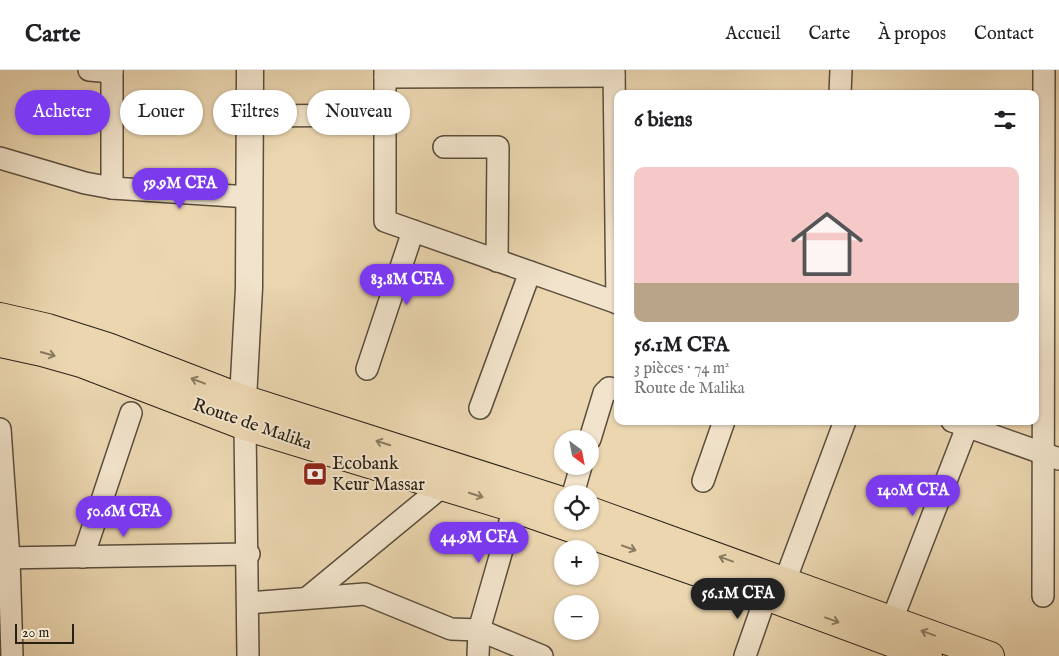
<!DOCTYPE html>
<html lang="fr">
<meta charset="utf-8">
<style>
body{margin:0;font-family:"IM FELL English",serif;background:#f2f2f2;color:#202124;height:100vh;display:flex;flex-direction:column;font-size:19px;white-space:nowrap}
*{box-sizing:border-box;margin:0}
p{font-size:16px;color:#757577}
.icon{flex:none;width:28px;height:28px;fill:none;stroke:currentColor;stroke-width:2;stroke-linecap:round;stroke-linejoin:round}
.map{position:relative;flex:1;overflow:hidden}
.panel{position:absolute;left:614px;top:20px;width:425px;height:335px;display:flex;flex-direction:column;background:#fff;border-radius:10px;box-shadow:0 1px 4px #0004}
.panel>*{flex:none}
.top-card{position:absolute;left:15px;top:20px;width:475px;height:45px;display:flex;gap:10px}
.needle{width:32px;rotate:148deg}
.controls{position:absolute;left:554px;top:360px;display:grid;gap:10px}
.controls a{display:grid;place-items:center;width:45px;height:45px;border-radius:50%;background:#fff;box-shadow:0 1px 4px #0004;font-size:25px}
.scale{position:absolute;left:15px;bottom:12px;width:59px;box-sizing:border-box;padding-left:5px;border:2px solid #292015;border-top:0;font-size:14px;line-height:18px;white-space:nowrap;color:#292015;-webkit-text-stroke:4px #f2e4cc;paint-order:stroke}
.price{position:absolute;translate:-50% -42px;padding:0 11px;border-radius:18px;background:#7c3aed;color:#fff;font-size:16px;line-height:32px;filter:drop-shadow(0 1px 2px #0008)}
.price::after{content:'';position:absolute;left:50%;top:30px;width:15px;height:11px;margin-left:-8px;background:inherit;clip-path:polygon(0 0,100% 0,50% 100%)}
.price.active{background:#222;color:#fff}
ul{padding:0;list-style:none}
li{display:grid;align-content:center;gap:10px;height:265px;padding:0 20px}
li+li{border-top:1px solid #e0e0e0}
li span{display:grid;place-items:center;height:155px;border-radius:10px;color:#555}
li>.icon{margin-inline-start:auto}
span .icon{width:90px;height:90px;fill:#fffc;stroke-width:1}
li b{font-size:21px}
h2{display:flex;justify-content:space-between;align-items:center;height:60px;padding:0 20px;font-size:21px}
.pill{padding:0 18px;border-radius:22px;background:#fff;box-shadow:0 1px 4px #0004;font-size:18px;line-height:45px}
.pill.active{background:#7c3aed;color:#fff}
header{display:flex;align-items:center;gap:30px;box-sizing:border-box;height:70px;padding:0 25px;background:#fff;border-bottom:1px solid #e0e0e0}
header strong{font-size:24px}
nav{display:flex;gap:28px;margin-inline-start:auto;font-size:18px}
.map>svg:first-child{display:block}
</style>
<header>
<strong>Carte</strong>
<nav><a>Accueil</a><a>Carte</a><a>À propos</a><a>Contact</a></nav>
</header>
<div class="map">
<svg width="1059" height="586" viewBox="0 0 1059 586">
<rect width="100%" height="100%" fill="#ebd6b0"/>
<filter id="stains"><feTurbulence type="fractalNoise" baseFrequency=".004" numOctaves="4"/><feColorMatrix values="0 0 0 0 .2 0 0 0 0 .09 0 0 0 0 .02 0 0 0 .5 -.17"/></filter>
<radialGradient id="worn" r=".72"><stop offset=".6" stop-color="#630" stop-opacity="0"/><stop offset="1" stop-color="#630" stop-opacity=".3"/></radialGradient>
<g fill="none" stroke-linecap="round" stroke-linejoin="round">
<defs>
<g id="minor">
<path d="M89,0L112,2"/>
<path d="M112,0V118"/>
<path d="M385,0V151L618,233"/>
<path d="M614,0L617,233"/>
<path d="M385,7L614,6"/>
<path d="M840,24L841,0"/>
<path d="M250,46L385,45"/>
<path d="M444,77H498L497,191"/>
<path d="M0,88L85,113L112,118L249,127"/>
<path d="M367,299L413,161"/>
<path d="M480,338L530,202"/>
<path d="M952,351L1059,389"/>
<path d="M245,356L248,586"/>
<path d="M0,359L9,488L12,586"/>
<path d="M590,369L604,323L609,318L618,320"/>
<path d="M703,411L724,351"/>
<path d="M573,424L581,396"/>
<path d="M83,487L131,343"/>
<path d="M0,488L249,484"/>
<path d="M785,511L845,351"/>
<path d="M1043,526L1044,0"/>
<path d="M307,528L444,415"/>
<path d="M248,533L365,524L451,559L479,560L542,586"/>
<path d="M892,550L967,357"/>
<path d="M478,586L479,560L514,438"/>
<path d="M745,586L766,526"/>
</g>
<path id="tertiary" d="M244,350L243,329L249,218L250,0"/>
<g id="primary">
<path d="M0,247L48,258L108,277L243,329L562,431"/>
<path d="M0,273L42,282L81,293L245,356L514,438L766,526L928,586"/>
<path d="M590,441L990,586"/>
</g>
</defs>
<use href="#minor" stroke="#5a4e3c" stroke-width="24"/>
<use href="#tertiary" stroke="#5a4e3c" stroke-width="29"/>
<use href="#primary" stroke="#292015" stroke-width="30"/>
<use href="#minor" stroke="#f2e4cc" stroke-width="21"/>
<use href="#tertiary" stroke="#f2e4cc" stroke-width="26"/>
<use href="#primary" stroke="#ebd6b0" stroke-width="28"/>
</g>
<defs><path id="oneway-shaft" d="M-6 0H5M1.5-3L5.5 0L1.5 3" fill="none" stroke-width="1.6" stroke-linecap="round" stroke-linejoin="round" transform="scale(1.25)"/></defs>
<g stroke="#8a7b62">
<use href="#oneway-shaft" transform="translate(48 284) rotate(16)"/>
<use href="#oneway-shaft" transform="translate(198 311) rotate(-159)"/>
<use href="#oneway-shaft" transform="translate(383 373) rotate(-162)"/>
<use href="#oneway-shaft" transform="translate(476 425) rotate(18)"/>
<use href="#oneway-shaft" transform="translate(629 478) rotate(19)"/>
<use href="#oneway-shaft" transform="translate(726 489) rotate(-160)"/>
<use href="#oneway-shaft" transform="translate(832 550) rotate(20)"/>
<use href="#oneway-shaft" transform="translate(928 563) rotate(-160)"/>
</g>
<defs>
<symbol id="bank-square" viewBox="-11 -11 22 22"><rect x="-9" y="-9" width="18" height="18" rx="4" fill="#8f2418" stroke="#f2e4cc"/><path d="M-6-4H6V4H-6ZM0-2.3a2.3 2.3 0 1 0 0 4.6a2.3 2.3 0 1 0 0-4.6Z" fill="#fff"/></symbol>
</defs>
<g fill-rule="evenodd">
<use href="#bank-square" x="301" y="390" width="28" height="28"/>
</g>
<g text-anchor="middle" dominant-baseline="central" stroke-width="4" stroke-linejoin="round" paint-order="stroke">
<g font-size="18" fill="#292015" stroke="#f2e4cc">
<text transform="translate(252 355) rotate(19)">Route de Malika</text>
</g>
<g font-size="18" fill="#292015" stroke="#f2e4cc" text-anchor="start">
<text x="332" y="394">Ecobank<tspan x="332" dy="21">Keur Massar</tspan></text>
</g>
</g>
<rect width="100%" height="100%" filter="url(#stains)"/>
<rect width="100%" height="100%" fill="url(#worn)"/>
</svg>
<div class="controls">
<a><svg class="needle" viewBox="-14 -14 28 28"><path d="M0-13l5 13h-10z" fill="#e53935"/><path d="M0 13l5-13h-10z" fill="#757577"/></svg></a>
<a><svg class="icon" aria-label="locate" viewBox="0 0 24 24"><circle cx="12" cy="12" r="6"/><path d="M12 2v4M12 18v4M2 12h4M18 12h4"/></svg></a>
<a>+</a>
<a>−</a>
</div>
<div class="scale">20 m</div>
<b class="price" style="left:180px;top:140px">59.9M CFA</b>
<b class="price" style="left:407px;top:236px">83.8M CFA</b>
<b class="price" style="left:913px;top:447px">140M CFA</b>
<b class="price" style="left:124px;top:468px">50.6M CFA</b>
<b class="price" style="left:479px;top:494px">44.9M CFA</b>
<b class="price active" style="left:738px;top:550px">56.1M CFA</b>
<div class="top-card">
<a class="pill active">Acheter</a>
<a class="pill">Louer</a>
<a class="pill">Filtres</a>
<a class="pill">Nouveau</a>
</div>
<section class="panel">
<h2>6 biens<svg class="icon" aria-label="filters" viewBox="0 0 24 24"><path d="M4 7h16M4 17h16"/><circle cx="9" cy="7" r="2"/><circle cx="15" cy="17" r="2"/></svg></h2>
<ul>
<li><span style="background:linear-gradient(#f6c9c9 75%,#b9a48a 0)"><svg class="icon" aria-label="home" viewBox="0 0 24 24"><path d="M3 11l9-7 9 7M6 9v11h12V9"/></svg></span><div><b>56.1M CFA</b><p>3 pièces · 74 m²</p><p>Route de Malika</p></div></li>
</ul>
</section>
</div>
